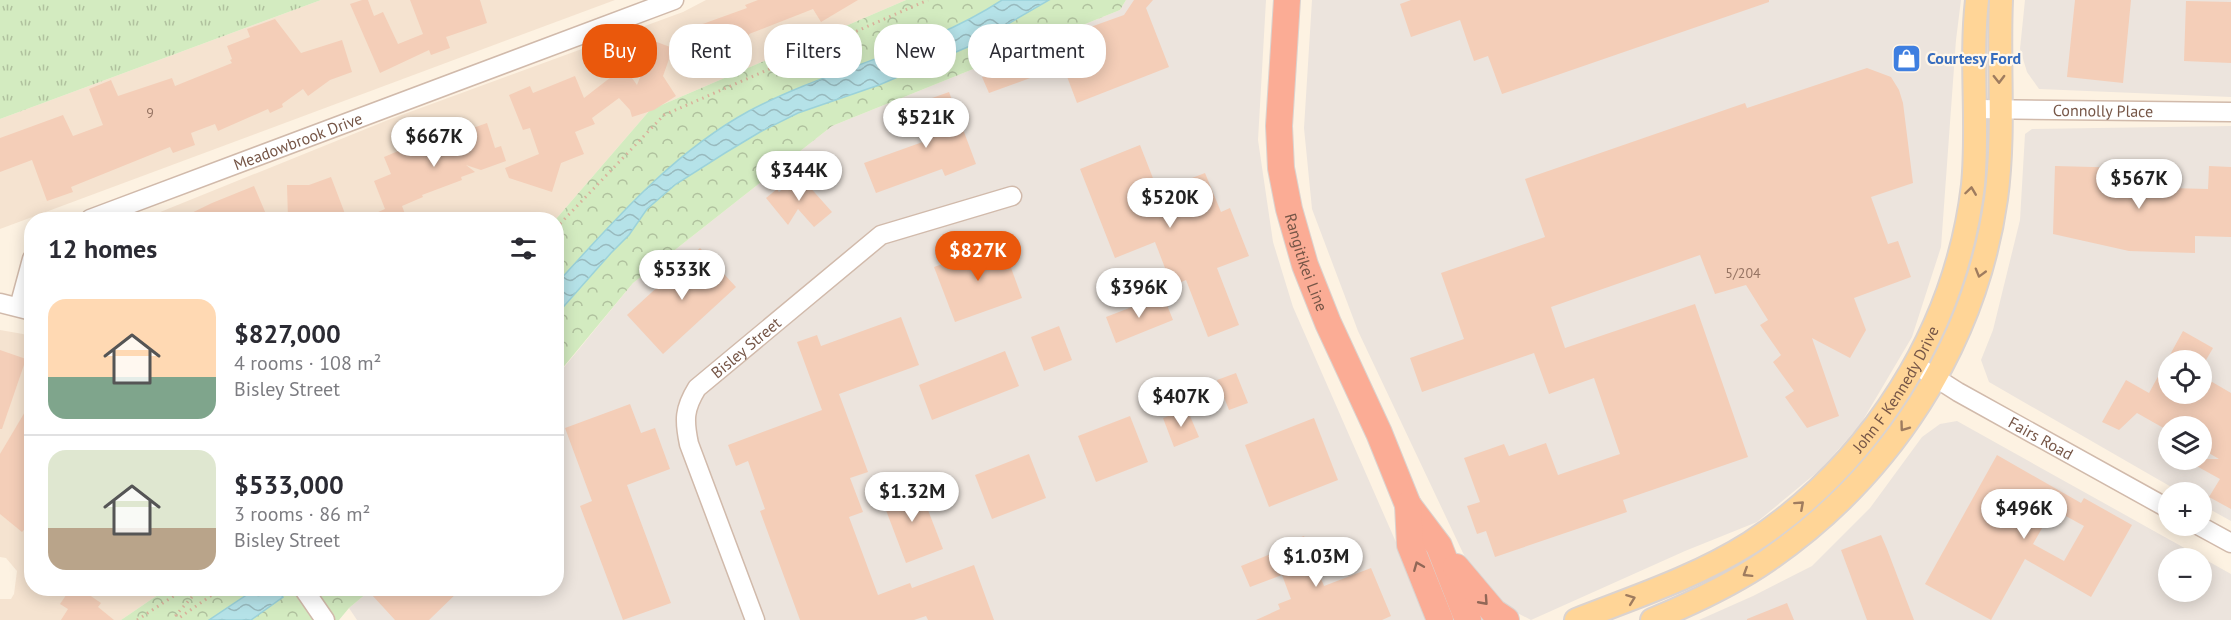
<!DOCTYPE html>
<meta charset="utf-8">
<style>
body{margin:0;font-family:"PT Sans",sans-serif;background:#f2f2f3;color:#2b2b33;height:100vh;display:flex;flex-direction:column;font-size:22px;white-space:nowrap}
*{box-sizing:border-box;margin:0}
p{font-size:20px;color:#7c7c81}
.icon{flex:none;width:33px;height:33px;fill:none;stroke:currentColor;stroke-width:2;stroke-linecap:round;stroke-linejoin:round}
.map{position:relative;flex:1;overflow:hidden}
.details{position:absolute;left:24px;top:212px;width:540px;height:384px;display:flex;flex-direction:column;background:#fff;border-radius:24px;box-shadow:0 3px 15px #0003}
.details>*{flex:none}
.top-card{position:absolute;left:582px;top:24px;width:570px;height:54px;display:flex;gap:12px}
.tools{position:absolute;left:2158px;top:350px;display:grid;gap:12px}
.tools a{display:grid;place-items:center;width:54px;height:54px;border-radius:50%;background:#fff;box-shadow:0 3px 15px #0003;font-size:30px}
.price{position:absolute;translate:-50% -51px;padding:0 14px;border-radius:21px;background:#fff;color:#222;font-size:20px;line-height:39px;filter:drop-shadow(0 2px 3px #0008)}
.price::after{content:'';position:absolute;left:50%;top:36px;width:18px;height:14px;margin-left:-9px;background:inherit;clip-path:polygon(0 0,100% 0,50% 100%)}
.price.selected{background:#ea580c;color:#fff}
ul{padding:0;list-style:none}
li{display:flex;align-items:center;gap:18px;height:150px;padding:0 24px}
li+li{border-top:2px solid #e1e1e2}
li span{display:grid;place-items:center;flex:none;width:168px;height:120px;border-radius:18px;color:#555}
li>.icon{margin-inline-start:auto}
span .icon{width:72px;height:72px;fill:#fffc;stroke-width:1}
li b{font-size:26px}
h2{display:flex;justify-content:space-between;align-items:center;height:72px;padding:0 24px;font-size:26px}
.pill{padding:0 21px;border-radius:24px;background:#fff;box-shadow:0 3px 15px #0003;font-size:21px;line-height:54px}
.pill.selected{background:#ea580c;color:#fff}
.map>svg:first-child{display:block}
</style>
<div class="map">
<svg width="2231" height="620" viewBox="0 0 2231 620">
<defs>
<pattern id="grass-tufts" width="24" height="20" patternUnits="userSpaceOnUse" patternTransform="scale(1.5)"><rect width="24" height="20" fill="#d3ebc0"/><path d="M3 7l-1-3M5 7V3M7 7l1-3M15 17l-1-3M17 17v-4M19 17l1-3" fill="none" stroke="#b0c19e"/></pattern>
<pattern id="park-crowns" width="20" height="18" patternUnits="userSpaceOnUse" patternTransform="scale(1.5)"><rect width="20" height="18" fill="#d3ebc0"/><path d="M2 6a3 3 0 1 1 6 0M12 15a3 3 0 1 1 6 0" fill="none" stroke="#b0c19e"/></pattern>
<pattern id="water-waves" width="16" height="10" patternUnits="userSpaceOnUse" patternTransform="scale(1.5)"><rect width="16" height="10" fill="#b5e2e8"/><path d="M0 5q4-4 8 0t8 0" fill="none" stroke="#98babe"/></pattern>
</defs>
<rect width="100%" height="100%" fill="#fdf2e2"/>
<g fill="#f5e3d0">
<path d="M321,0H615L0,229V119Z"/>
<path d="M706,0H906L650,110L556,219H143L388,120L683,12Z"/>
<path d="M0,330L23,334L31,338L32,588H168L121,620H0V599H11L14,594L17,571L6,558L0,557Z"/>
</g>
<g fill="#ece4dd" fill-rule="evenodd">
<path d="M1126,0H1266L1258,140L1273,242L1293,307L1395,540L1428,620H357L349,608L373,588H556L557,376L633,283L832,126L1120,10Z"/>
<path d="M1312,0H1961L1956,40L1941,247L1912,337L1860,425L1821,469L1757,522L1685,551L1531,620L1487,597L1463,553L1358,331L1312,209L1304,128Z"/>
<path d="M2025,0H2231V97L2039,89L2027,72L2020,49Z"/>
<path d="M2231,126V521L2202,505V492H2180L1989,382L1981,360L1993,330L2020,220L2025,134L2032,129ZM2169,360H2202V393H2169ZM2169,426H2202V459H2169Z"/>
<path d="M1957,421L2231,574V620H1699L1753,596L1812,566L1870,508L1922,437L1940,424ZM2169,558H2202V591H2169Z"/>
</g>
<path fill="url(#grass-tufts)" d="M0,0H321L0,119Z"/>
<g fill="url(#park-crowns)">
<path d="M906,0H1126L1120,10L832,126L633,283L556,376V219L650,110Z"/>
<path d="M168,588H373L349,608L339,620H121Z"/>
</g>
<g fill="url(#water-waves)" stroke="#9bd2da" stroke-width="1.5">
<path d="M1002,0H1049L970,46L879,85L798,113L760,132L725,153L676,184L647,209L629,235L611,253L557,314V283C614,221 672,153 749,111C830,68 924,51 1002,0Z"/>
<path d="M257,588H276L283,597L251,620H209Z"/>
</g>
<g fill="#f4ceb8" fill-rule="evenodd">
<path d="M362,0H368L374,16L383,12L398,44L423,34L410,0H480L487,23L446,37L450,48L431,55L429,50L380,73L350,4Z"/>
<path d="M758,0H858L821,22L813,9L749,34V36L695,56L686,30L747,8L745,5Z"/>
<path d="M1134,0H1153L1146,8L1169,67L1077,103L1063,66L989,93L982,77L1056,50L1055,45L1082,30L1124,15Z"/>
<path d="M1411,0H1769V2L1502,94L1488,56L1474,61L1460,20L1411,37L1400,4Z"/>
<path d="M2075,0H2131L2123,83L2067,77Z"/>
<path d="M2186,1L2231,2V63L2184,61Z"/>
<path d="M275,19L301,53L342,40L352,72L330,80L308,96L303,89L282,104L283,107L270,113L268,109L218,131L215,124L191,133L195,145L173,153L170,147L71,187L73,192L47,201L32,160L0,172V138L63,115L73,136L103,125L89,89L111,80L118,96L172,78L175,86L232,63L230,60L232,59L227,46L250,37L247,29Z"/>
<path d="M654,41L673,48L663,76L676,96L654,110L632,117L630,110L619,98L592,118L595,124L575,132L584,154L561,163L552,192L509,178L505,168L539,154L530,128L523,130L509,95L530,86L533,93L575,76L584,98L624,67L637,85Z"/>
<path d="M1867,68L1891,77L1899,90L1903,103L1913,183L1871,197L1888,244L1898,241L1911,277L1854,298L1866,330L1850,358L1812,338L1839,416L1807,428L1785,397L1794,391L1773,362L1781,355L1760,325L1768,320L1746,285L1715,294L1700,255L1551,307L1565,348L1695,304L1748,457L1623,500L1627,512L1495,557L1486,531L1477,534L1467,506L1480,502L1464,458L1504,444L1509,456L1546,443L1558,475L1620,454L1594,378L1549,394L1534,353L1422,392L1410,358L1464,339L1441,273L1545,237L1525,179L1745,103L1747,108Z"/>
<path d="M949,92L976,164L945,176L942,169L876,193L864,163L931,139L918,103Z"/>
<path d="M487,123L495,148L501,146L506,161L481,170L466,165L475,172L461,177L462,180L422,195L423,197L402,206L407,219H362L385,209L374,181L391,174L384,157L403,149L405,152Z"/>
<path d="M1140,145L1158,191L1205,173L1221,212L1230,208L1249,256L1217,268L1239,325L1208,337L1186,280L1172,286L1155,242L1115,258L1080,169Z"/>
<path d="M2055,166L2131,168V187L2208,189L2209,166L2231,167V237L2195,236V253L2129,251L2053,234Z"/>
<path d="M799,175L832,212L814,227L798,209L788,225L766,198L777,189L779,192Z"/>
<path d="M331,177L347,219H288L287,185H309Z"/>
<path d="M254,186L266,214L254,219H179L212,203Z"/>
<path d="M1002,243L1022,298L955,322L934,267Z"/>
<path d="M700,248L736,287L663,354L627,315Z"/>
<path d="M1163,295L1173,320L1116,343L1106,317Z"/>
<path d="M901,317L919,365L839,394L868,472L850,478L863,512L849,517L878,595L910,583L912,588L974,565L994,620H928L926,616L914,620H800L760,511L765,509L748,461L736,466L728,445L822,410L797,342L817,335L821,346Z"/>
<path d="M1059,326L1072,360L1044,371L1031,337Z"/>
<path d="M2183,331L2213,348L2206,360H2169V393H2202V376L2231,393V509L2209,497L2220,479L2184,459H2219L2202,449V426H2169L2167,430L2137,413L2119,430L2102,422L2126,380L2149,393Z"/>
<path d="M0,350L26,359L2,429H0Z"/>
<path d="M1005,351L1019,386L932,420L919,385Z"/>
<path d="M1236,373L1248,403L1229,410L1217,380Z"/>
<path d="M32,400V521L22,532L0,514V454Z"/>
<path d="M630,404L641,433L655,428L670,469L627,485L671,603L623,620L580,506L592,501L565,428Z"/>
<path d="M1187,409L1199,437L1174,447L1163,418Z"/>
<path d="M1130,416L1148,462L1096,482L1078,436Z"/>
<path d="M1314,418L1338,480L1269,507L1245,445Z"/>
<path d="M1029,454L1046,498L992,519L975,475Z"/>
<path d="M1997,455L2081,503L2084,498L2132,525L2091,597L2025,559L1991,620L1925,584ZM2053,509L2084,526L2064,561L2033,544Z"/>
<path d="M918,484L943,549L906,563L881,497Z"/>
<path d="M1881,535L1887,549L1914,620H1867L1841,550Z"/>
<path d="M1304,536L1324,586L1371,568L1391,616L1382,620H1256L1280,609L1278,604L1291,599L1282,575L1250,587L1241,566L1273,553L1271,548Z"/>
<path d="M71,588H79L101,603L98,607L114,620H61L68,609L60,604Z"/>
<path d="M380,588H462L429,620H395L372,595Z"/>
<path d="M1787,603L1794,620H1747V619Z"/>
</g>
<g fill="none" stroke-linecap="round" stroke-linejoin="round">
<defs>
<g id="minor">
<path id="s1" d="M1975,109L2231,112"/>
<path id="s2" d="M90,219L674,0"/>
<path d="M0,303L32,311"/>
<path d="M19,307L32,259"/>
<path id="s3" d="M1925,371L1958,392L2169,509"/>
<path d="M2198,525L2231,543"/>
<path d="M303,588L325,620"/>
<path id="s4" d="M755,620L689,444C684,420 684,409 697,388L881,235L1012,196"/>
</g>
<g id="major">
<path id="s5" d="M1576,620C1635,597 1696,577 1750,543C1871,464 1956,330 1973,185C1979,124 1970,62 1977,0"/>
<path d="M1652,620C1693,603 1732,585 1768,560C1890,476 1975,346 1996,199C2005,133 1998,66 2001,0"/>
</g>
<g id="highway">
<path id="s6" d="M1287,0L1279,126L1281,168L1289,209L1305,265L1328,323L1379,433L1408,505L1439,546L1468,620"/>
<path d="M1408,505L1410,545L1440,620"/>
<path d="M1456,567L1494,612L1506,620"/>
</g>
</defs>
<use href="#minor" stroke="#d1baab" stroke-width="21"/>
<use href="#major" stroke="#dbd3cf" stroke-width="26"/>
<use href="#highway" stroke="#dbd3cf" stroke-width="28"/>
<g stroke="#d9b19b" stroke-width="3" stroke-dasharray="1.5 4.5" stroke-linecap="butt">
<path d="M556,228L664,115L928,0"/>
<path d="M200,588L176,615L179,618L222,588"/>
<path d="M137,620L186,588"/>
</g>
<use href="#minor" stroke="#fff" stroke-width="18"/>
<use href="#major" stroke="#ffd597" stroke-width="22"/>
<use href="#highway" stroke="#fbac95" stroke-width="26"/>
</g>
<defs><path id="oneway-chevron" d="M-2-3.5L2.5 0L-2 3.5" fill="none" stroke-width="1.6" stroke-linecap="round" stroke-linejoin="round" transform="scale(1.5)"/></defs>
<g stroke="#9f7c5f">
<use href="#oneway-chevron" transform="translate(1999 79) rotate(89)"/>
<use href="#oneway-chevron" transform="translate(1971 191) rotate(-82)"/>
<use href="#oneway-chevron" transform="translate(1980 273) rotate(106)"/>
<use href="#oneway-chevron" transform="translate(1904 427) rotate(126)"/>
<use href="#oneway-chevron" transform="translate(1800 505) rotate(-42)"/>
<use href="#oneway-chevron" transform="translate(1747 573) rotate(148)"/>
<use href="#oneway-chevron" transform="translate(1631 599) rotate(-21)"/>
</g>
<g stroke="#916757">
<use href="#oneway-chevron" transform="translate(1418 566) rotate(-112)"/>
<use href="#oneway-chevron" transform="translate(1484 601) rotate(48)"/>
</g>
<defs>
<symbol id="shop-square" viewBox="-11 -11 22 22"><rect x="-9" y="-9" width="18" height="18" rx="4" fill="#3f7fe0" stroke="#fff6e9"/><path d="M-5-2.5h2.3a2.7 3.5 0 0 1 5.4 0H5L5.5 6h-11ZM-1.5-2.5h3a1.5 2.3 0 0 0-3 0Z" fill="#fff"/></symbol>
</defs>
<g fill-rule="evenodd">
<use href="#shop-square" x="1890" y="42" width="33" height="33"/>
</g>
<g text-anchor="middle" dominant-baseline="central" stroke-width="4.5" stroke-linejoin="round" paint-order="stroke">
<g font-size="14" fill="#967463">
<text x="150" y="113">9</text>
<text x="1743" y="273">5/204</text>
</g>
<g font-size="16" font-weight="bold" fill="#366cbe" stroke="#fff6e9" text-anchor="start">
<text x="1927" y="58">Courtesy Ford</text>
</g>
<g font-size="16" fill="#765647" stroke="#fff6e9">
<text stroke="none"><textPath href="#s1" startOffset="128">Connolly Place</textPath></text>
<text stroke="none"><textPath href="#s2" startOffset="222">Meadowbrook Drive</textPath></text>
<text stroke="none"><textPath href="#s6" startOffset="266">Rangitikei Line</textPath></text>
<text stroke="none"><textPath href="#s4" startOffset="310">Bisley Street</textPath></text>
<text stroke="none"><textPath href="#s5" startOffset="405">John F Kennedy Drive</textPath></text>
<text stroke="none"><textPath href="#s3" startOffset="134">Fairs Road</textPath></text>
</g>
</g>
</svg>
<div class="tools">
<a><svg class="icon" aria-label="locate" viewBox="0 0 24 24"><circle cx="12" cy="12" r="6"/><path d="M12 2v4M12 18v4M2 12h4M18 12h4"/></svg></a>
<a><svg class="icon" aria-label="layers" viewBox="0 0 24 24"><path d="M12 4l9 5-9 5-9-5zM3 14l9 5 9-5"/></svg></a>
<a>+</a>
<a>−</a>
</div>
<b class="price" style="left:926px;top:149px">$521K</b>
<b class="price" style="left:434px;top:168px">$667K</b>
<b class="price" style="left:799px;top:202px">$344K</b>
<b class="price" style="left:2139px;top:210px">$567K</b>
<b class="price" style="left:1170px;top:229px">$520K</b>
<b class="price selected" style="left:978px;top:282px">$827K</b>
<b class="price" style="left:682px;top:301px">$533K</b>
<b class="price" style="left:1139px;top:319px">$396K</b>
<b class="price" style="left:1181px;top:428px">$407K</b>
<b class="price" style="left:912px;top:523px">$1.32M</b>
<b class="price" style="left:2024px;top:540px">$496K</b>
<b class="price" style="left:1316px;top:588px">$1.03M</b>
<div class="top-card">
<a class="pill selected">Buy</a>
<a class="pill">Rent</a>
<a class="pill">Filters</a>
<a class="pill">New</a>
<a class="pill">Apartment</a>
</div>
<section class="details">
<h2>12 homes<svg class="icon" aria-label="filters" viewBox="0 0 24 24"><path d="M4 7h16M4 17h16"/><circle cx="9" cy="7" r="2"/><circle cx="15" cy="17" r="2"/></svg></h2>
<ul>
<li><span style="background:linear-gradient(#ffd9b3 65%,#7fa58c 0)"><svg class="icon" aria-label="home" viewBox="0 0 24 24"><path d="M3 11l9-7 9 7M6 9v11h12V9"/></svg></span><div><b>$827,000</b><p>4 rooms · 108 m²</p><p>Bisley Street</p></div></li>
<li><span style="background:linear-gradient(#dfe7d0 65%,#b9a48a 0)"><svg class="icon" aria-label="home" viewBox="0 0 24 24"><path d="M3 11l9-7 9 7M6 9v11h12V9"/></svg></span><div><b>$533,000</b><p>3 rooms · 86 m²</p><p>Bisley Street</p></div></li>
</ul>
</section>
</div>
